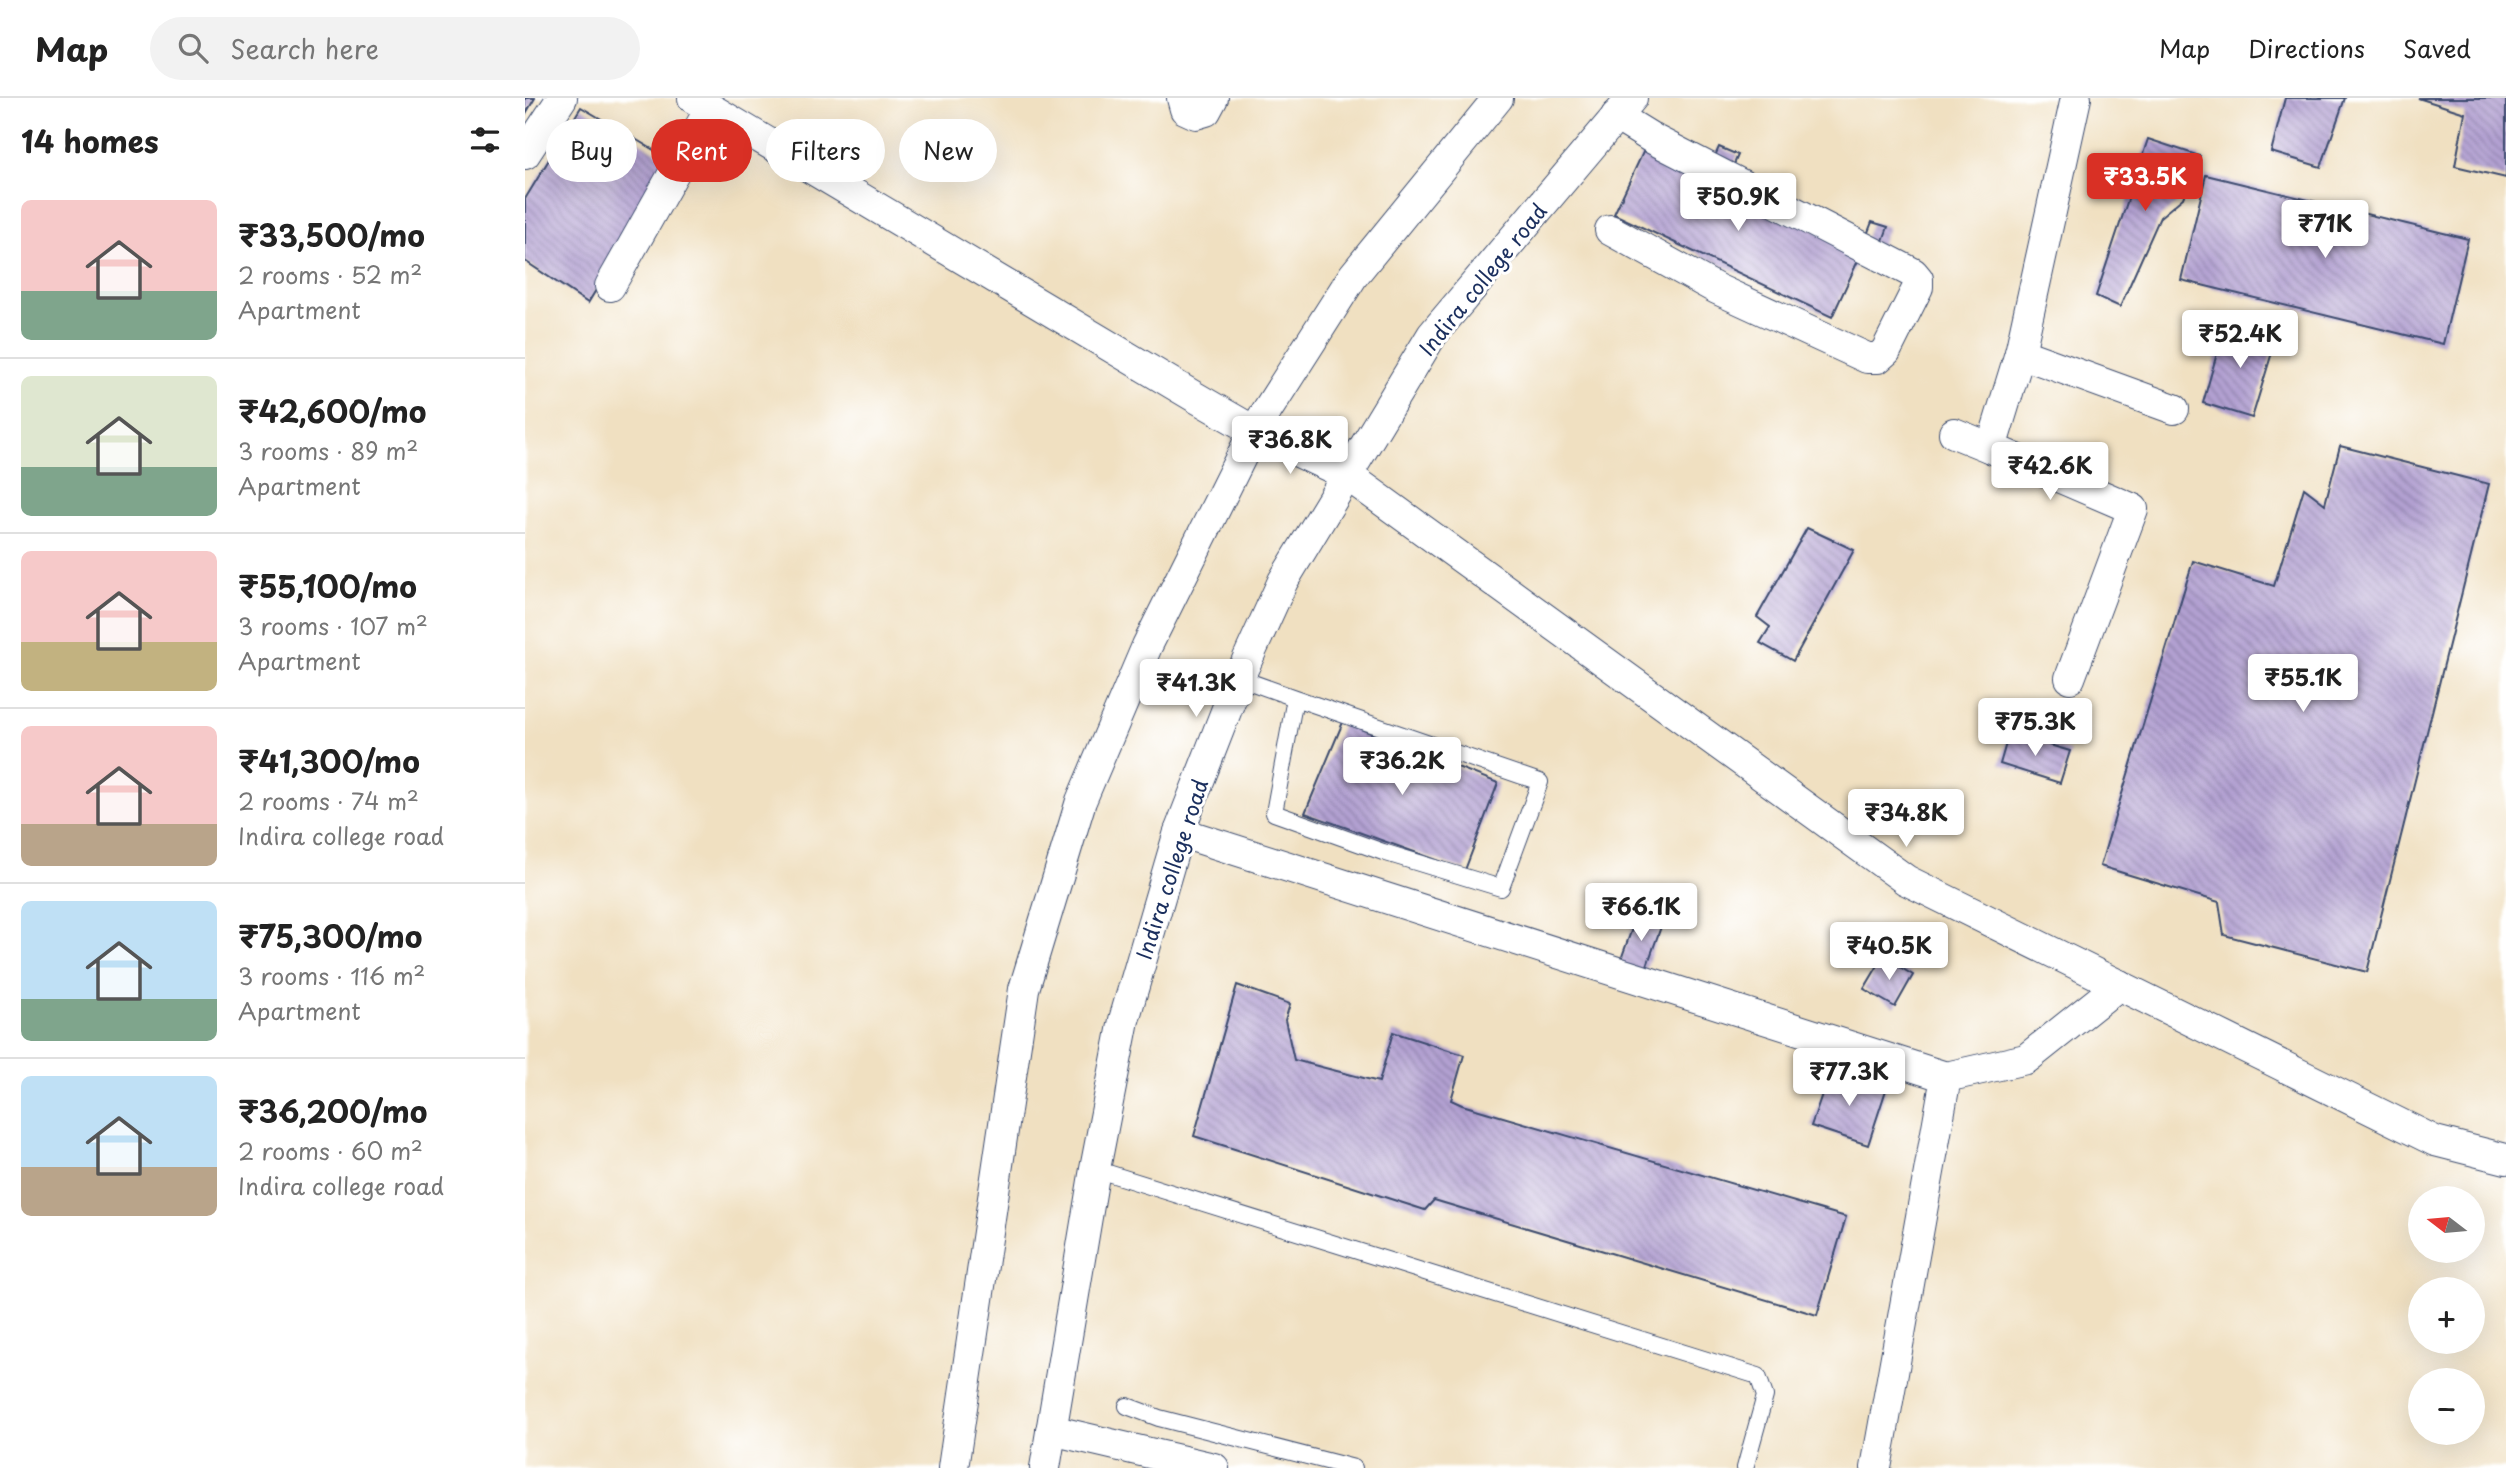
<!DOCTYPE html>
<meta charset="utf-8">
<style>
body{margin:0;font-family:"Playpen Sans",sans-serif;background:#f2f2f2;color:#222;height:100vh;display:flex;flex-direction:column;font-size:26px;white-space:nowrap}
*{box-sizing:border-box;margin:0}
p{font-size:23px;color:#767676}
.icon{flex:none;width:38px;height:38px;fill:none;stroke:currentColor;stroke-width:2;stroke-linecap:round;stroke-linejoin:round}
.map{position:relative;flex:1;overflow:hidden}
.sheet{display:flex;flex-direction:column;background:#fff;width:525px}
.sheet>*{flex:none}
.top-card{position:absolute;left:21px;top:21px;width:665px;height:63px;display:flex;gap:14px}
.needle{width:46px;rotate:286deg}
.tools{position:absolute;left:1883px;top:1088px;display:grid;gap:14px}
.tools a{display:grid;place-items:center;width:77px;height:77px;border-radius:50%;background:#fff;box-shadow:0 7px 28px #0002;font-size:35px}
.price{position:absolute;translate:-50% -60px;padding:0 16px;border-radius:7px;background:#fff;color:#222;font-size:23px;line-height:46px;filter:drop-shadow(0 2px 4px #0008)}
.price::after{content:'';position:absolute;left:50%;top:42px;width:21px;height:16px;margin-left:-10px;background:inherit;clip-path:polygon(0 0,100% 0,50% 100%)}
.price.active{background:#d93025;color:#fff}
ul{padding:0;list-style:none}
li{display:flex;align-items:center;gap:21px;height:175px;padding:0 21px}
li+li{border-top:2px solid #e0e0e0}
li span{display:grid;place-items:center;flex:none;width:196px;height:140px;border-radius:10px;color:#555}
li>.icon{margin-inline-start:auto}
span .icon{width:84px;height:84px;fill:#fffc;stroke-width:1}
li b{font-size:30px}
h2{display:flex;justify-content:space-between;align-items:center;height:84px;padding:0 21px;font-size:30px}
.tag{padding:0 24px;border-radius:32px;background:#fff;box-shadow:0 7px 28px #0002;font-size:24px;line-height:63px}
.tag.active{background:#d93025;color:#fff}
header{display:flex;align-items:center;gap:42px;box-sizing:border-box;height:98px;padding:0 35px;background:#fff;border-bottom:2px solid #e0e0e0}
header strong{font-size:33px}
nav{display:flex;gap:38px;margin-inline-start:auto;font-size:24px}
.search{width:490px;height:63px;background:#f2f2f2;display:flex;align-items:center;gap:18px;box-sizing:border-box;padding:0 24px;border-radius:38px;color:#767676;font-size:26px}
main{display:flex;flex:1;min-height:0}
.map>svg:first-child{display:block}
</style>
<header>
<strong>Map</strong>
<div class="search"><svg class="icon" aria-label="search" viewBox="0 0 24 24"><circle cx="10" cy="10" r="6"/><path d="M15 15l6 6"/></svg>Search here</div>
<nav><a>Map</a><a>Directions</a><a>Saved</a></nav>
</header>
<main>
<section class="sheet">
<h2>14 homes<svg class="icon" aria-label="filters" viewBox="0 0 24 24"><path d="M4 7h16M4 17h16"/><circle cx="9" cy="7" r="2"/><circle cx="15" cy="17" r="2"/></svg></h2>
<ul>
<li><span style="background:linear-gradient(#f6c9c9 65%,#7fa58c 0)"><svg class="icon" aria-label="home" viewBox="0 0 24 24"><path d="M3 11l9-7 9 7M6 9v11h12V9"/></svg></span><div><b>₹33,500/mo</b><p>2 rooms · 52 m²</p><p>Apartment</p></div></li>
<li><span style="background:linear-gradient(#dfe7d0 65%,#7fa58c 0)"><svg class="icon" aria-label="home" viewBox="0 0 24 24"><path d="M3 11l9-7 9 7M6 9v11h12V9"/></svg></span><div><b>₹42,600/mo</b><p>3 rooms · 89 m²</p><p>Apartment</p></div></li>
<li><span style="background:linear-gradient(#f6c9c9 65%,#c2b280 0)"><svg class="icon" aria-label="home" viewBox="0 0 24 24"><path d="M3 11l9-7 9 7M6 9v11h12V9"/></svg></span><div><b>₹55,100/mo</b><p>3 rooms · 107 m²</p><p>Apartment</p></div></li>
<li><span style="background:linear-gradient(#f6c9c9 70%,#b9a48a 0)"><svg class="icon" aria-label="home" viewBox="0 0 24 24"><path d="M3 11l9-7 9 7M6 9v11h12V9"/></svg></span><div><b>₹41,300/mo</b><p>2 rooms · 74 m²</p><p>Indira college road</p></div></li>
<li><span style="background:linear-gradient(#bfe0f5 70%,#7fa58c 0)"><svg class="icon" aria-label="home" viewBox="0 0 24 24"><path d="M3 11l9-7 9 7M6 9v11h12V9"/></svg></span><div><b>₹75,300/mo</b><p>3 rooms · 116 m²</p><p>Apartment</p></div></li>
<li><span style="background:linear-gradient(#bfe0f5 65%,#b9a48a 0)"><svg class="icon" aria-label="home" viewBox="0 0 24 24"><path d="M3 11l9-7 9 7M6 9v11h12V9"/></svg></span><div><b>₹36,200/mo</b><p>2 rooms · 60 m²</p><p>Indira college road</p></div></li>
</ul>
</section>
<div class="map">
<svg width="1981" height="1370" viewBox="0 0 1981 1370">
<defs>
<pattern id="building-back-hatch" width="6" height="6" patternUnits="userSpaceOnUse" patternTransform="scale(1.75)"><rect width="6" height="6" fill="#b2a0d1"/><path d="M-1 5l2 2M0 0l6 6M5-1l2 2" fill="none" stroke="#9083ad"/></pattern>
</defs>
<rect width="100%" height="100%" fill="#fff"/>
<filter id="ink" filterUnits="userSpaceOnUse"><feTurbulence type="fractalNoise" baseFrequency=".0143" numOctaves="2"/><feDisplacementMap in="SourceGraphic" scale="14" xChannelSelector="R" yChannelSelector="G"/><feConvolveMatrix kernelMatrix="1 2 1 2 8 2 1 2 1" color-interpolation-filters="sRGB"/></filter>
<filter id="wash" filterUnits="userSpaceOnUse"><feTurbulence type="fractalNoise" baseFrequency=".00686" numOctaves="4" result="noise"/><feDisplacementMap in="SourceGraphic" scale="28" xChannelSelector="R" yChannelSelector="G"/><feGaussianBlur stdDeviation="1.57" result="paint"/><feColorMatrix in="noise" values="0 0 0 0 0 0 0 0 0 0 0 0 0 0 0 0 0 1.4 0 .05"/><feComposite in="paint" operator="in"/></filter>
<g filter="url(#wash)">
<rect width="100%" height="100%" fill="#f0e0c1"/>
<g id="blocks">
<g fill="url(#building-back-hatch)">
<path d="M0,0H10L0,17Z"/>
<path d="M1760,0H1820L1796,69L1746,54Z"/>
<path d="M1893,0H1981V80L1930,68L1940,15Z"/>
<path d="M56,9L149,64L63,205L0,163V101Z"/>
<path d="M1623,41L1675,58L1658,100L1635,119L1595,209L1571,198Z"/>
<path d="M1194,49L1213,57L1205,76L1186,67Z"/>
<path d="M1120,50L1337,154L1307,219L1089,116Z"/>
<path d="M1681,77L1943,141L1918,246L1656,182Z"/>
<path d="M1347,124L1363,129L1356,148L1340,142Z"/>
<path d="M1700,227L1752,238L1727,320L1678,305Z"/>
<path d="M1815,348L1964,386L1842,874L1699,837L1694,804L1575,768L1668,463L1749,488L1779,390L1800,406Z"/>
<path d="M1282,430L1329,452L1268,563L1235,545L1245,529L1232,519Z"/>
<path d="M818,624L973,685L940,772L780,715Z"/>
<path d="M1484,635L1545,653L1535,685L1475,666Z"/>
<path d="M1113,814L1138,823L1119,876L1094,867Z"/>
<path d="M1358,859L1388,877L1370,909L1339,891Z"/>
<path d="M712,887L765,906L760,922L769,962L854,984L868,934L939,957L926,1002L937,1007L1321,1119L1292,1217L909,1102L900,1112L669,1038Z"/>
<path d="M1305,973L1361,992L1343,1047L1286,1028Z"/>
</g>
</g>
</g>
<g filter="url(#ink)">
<use href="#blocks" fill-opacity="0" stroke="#3b4a6d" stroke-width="2"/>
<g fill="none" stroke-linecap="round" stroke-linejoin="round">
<defs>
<g id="lane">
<path d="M714,580L770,600L1015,684L976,790L858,754L749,715L770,600"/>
<path d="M570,1071L1233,1278L1240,1298L1220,1370"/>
<path d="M602,1308L634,1320L829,1370"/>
</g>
<g id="street">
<path d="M168,0L670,299L729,333L822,377L1381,782L1910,1043L1981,1061"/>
<path d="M657,0L660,11L671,16L681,13L688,0"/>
<path d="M0,56L37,0"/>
<path d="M1085,132L1192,191L1342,260H1353L1361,253L1393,189V181L1388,175L1130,42L1091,18"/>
<path d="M85,188L185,11"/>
<path d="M1495,255L1649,311"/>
<path d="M1429,335L1466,350"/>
<path d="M1545,580L1608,411L1466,350L1495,255L1551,0"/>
<path d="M654,734L1421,979L1351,1370"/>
<path d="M1421,979L1501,961L1594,887"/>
<path d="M526,1332L689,1370"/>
<path d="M428,1370L499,891L556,703L622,548L729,333L828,178L973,0"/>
<path d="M520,1370L570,1071L599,922L654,734L714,580L758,483L907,237L1107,0"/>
</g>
</defs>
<use href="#lane" stroke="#3b4a6d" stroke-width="18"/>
<use href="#street" stroke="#3b4a6d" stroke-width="32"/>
<use href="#lane" stroke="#fff" stroke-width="16"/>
<use href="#street" stroke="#fff" stroke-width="30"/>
</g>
</g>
<g text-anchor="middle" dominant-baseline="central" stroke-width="6" stroke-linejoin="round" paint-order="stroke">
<g font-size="21" fill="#1b2f5e" stroke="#fff">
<text transform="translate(957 181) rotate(-51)">Indira college road</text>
<text transform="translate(646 771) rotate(-72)">Indira college road</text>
</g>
</g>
</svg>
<div class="tools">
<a><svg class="needle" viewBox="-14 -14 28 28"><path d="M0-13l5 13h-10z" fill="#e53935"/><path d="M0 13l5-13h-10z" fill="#767676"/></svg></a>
<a>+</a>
<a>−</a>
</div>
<b class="price active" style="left:1620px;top:115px">₹33.5K</b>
<b class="price" style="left:1213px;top:135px">₹50.9K</b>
<b class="price" style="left:1800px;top:162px">₹71K</b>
<b class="price" style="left:1715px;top:272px">₹52.4K</b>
<b class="price" style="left:765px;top:378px">₹36.8K</b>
<b class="price" style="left:1525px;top:404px">₹42.6K</b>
<b class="price" style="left:1778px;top:616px">₹55.1K</b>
<b class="price" style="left:671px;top:621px">₹41.3K</b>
<b class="price" style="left:1510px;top:660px">₹75.3K</b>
<b class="price" style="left:877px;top:699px">₹36.2K</b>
<b class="price" style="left:1381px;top:751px">₹34.8K</b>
<b class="price" style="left:1116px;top:845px">₹66.1K</b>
<b class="price" style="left:1364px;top:884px">₹40.5K</b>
<b class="price" style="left:1324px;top:1010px">₹77.3K</b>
<div class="top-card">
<a class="tag">Buy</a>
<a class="tag active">Rent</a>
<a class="tag">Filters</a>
<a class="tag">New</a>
</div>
</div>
</main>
